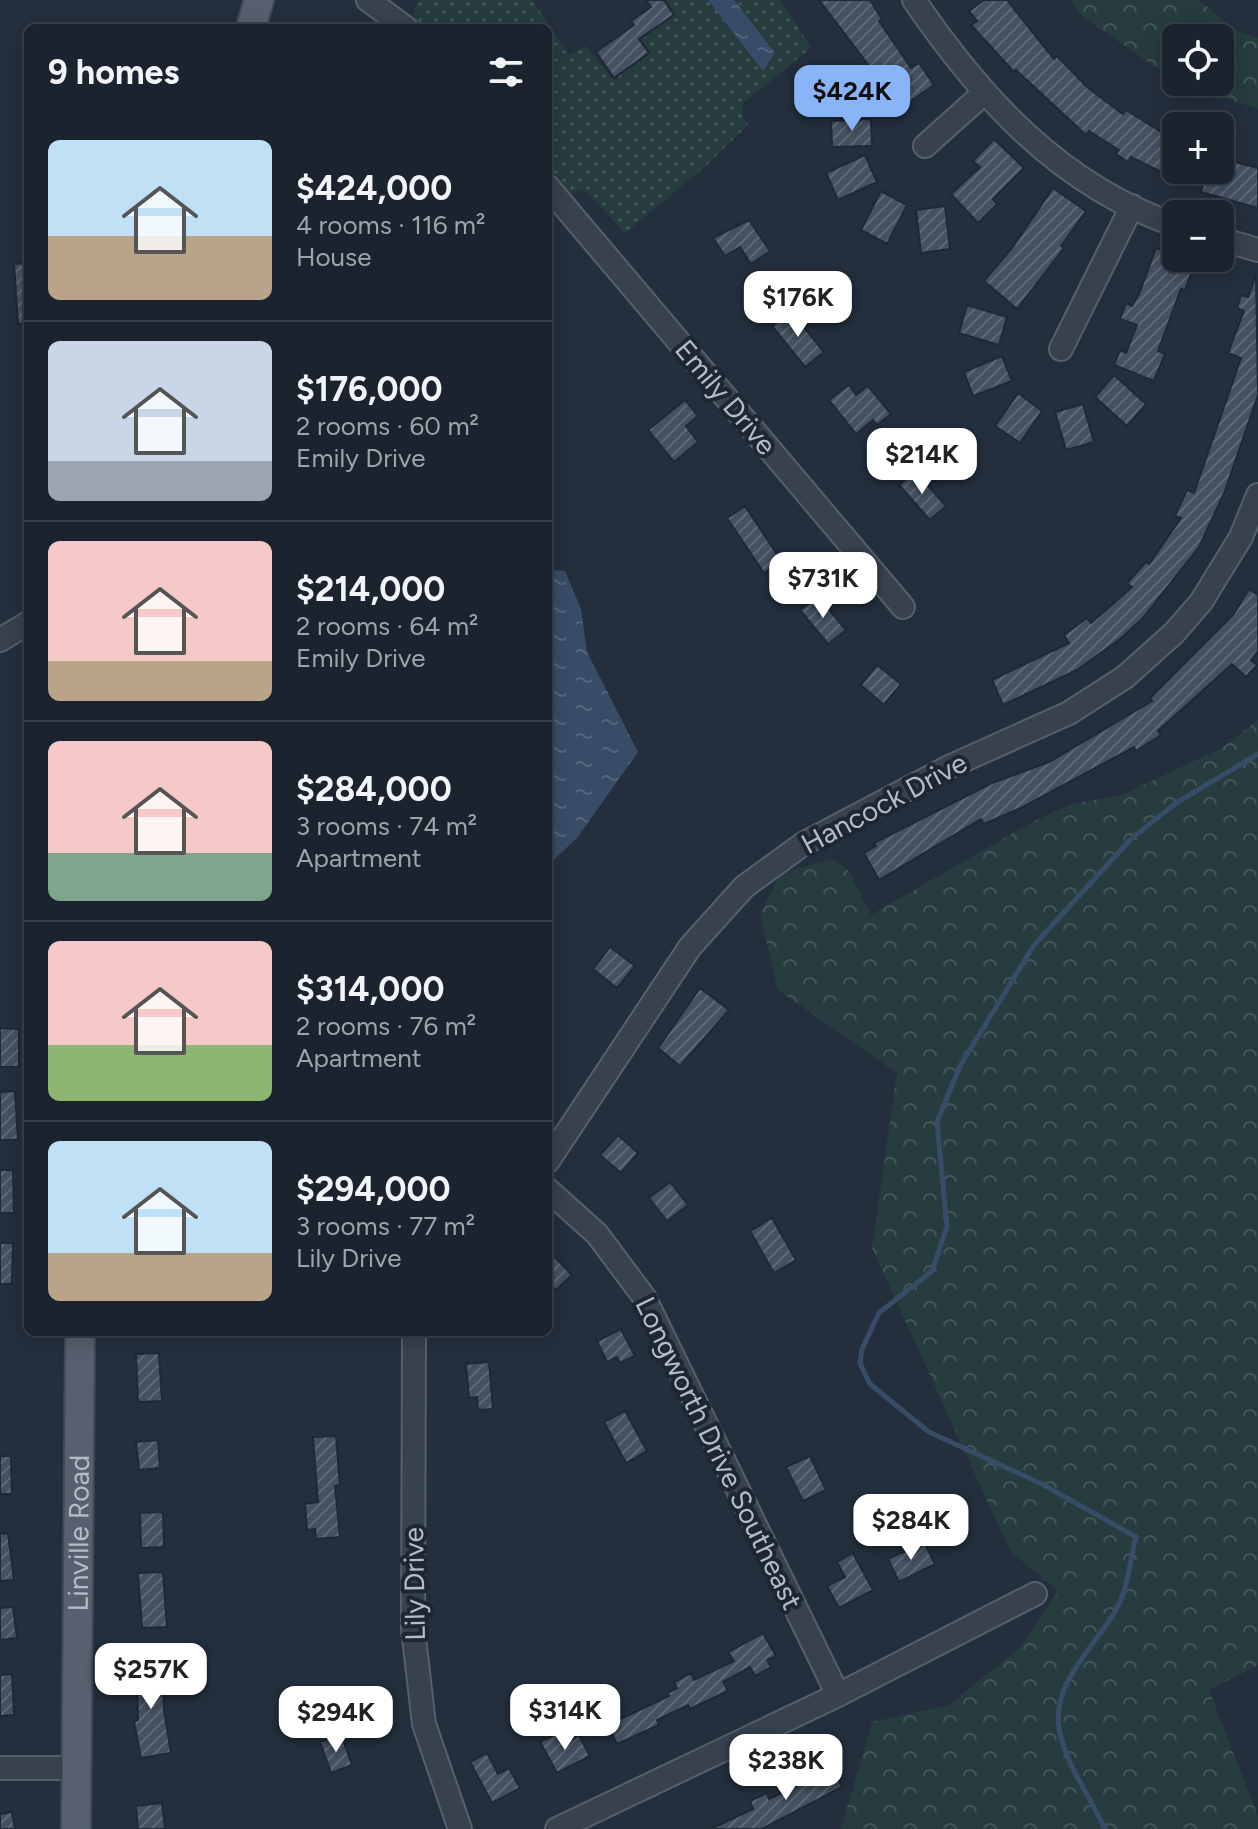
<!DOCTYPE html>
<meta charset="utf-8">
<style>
body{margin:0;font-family:Figtree,sans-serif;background:#282f3a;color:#f1f3f6;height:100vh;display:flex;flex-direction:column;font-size:30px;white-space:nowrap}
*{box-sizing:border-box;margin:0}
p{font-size:26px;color:#a0a4aa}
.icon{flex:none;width:44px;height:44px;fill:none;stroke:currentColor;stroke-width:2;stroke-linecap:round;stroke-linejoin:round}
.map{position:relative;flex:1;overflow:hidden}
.panel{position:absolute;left:24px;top:24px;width:528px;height:1312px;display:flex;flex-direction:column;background:#1b232e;border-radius:12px;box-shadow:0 4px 20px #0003,0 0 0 2px #39404a}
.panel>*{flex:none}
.fabs{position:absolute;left:1162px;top:24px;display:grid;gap:16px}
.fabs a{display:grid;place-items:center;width:72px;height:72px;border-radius:12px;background:#1b232e;box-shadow:0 4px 20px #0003,0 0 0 2px #39404a;font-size:40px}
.price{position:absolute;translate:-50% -68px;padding:0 18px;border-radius:16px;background:#fff;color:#222;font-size:26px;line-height:52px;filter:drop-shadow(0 2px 4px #0008)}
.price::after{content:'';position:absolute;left:50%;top:48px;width:24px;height:18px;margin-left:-12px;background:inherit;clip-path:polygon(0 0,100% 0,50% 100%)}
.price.active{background:#8ab4f8;color:#111}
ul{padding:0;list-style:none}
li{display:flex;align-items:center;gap:24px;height:200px;padding:0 24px}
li+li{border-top:2px solid #39404a}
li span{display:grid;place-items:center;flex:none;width:224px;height:160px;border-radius:12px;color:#555}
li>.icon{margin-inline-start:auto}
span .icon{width:96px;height:96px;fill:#fffc;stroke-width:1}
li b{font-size:34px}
h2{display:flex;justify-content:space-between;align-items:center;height:96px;padding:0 24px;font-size:34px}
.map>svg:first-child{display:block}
</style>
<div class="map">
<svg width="1258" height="1829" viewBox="0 0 1258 1829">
<defs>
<pattern id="green-dots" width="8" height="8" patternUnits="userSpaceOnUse" patternTransform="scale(2)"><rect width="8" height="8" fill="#263c3f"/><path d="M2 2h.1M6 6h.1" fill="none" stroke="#435659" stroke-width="1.8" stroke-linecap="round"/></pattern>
<pattern id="forest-crowns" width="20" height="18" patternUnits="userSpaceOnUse" patternTransform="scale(2)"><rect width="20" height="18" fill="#263c3f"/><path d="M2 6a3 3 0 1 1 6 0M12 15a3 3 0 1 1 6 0" fill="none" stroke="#435659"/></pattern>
<pattern id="water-ripples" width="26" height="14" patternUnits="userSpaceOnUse" patternTransform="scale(2)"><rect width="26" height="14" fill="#394c67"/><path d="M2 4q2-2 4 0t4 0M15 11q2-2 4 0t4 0" fill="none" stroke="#53647b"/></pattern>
<pattern id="building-hatch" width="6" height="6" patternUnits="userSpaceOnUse" patternTransform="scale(2)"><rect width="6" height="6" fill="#455162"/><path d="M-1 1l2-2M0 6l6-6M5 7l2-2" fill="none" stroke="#5d6877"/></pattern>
</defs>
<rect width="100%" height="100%" fill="#242f3e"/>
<path fill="url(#green-dots)" d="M421,0H532L570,55L586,46L614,80L650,53L641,39L675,15L665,0H781L811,48L743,103L742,115L748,125L706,166L625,233L588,193L582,190L570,195L548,171V28H418L414,23L415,7Z"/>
<g fill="url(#forest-crowns)">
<path d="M1070,0H1198L1239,32L1258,38V109L1177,82H1220V38H1176V81L1083,17Z"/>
<path d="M1258,720V1665L1209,1690L1258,1816V1829H841L872,1722L949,1705L1020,1648L1058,1591L1010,1551L872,1248L897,1073L778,990L760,914L781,873L833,859L849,871L871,915L1034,821L1072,804L1122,795L1222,748Z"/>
</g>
<g fill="url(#water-ripples)">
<path d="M708,0H734L775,53L763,71Z"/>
<path d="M548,570L565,571L581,609L587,652L638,752L577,838L548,865Z"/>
</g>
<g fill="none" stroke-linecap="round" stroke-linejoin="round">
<path stroke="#394c67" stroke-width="5" d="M1105,1829C1090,1796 1065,1764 1059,1728C1051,1677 1106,1638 1122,1597C1129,1578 1131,1556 1136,1537L1042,1484L929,1432L870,1384L860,1363L862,1349L879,1313L932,1271L947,1227L937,1122L960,1066L1034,945L1130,840L1176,803L1258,754"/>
</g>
<g fill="url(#building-hatch)" stroke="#1f2835" stroke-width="2">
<path d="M646,0H664L674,15L639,39L649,53L614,78L596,52L634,25L631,21L651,7Z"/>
<path d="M819,0H870L882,19L879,21L911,68L919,63L934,85L901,108Z"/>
<path d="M984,0H1007L1054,59L1057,56L1087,87L1123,114L1126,110L1160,131L1161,129L1176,136V161L1169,176L1131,157L1128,162L1116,154L1119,150L1089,131L1086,135L1016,70L1014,72L971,25L977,21L969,11Z"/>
<path d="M871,119L872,146L832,147L831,121Z"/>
<path d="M994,139L1024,168L993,199L997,204L978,223L951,194L980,167L973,161Z"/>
<path d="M865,155L877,182L838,200L826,173Z"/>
<path d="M1220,158L1258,168V208L1201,192L1203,185L1191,181L1195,170H1220Z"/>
<path d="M1053,188L1086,211L1061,246L1064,248L1017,309L984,281L1012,248Z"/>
<path d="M881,191L907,205L887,244L861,230Z"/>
<path d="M945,206L950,249L921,253L916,210Z"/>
<path d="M749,220L770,251L751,264L740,247L725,256L713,238Z"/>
<path d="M1156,248L1195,262L1185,290L1181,289L1158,351L1165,354L1154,381L1114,365L1120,350L1126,353L1137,325L1120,319L1126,303L1132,306L1139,294Z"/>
<path d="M28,263V323L18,324L14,264Z"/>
<path d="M1256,275L1258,395L1225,491L1199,547L1142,619L1120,639L1077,670L1003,705L992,680L1069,643L1064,635L1087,618L1091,623L1132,587L1127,583L1146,562L1149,564L1181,518L1175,516L1187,490L1194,493L1241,358L1228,353L1244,311L1237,308L1241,295L1248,297Z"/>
<path d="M967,305L1007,317L999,345L959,333Z"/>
<path d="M791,311L824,352L805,367L772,326Z"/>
<path d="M1002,356L1012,381L973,396L964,372Z"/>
<path d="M1114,375L1146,404L1127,426L1095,397Z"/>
<path d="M849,385L856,395L868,386L891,414L877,425L873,420L856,434L829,400Z"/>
<path d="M1018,393L1042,411L1020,443L995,426Z"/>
<path d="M685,400L698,416L686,426L698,442L674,462L648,430Z"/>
<path d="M1083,404L1094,442L1066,450L1055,412Z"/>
<path d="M915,471L946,506L930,520L899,485Z"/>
<path d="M745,506L782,562L764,573L727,518Z"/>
<path d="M1249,589L1258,595V651L1251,660L1257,665L1246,677L1232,664L1158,731L1161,735L1136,751L1134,747L1023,807L984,824L981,819L879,880L864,853L876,846L874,843L992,783L1049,762L1152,701L1150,698L1233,615Z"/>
<path d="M818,596L846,630L828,644L800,610Z"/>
<path d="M877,665L901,684L884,705L861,685Z"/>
<path d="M610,947L635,966L617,988L593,969Z"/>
<path d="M700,988L729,1010L680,1066L658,1048Z"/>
<path d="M0,1028L19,1029V1067H0Z"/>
<path d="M15,1091L18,1140H0V1092Z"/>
<path d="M618,1135L638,1153L621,1173L600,1155Z"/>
<path d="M0,1170H13L14,1213H0Z"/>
<path d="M670,1182L688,1205L667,1221L649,1198Z"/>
<path d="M772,1218L796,1260L774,1273L750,1231Z"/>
<path d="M0,1243H13L12,1284H0Z"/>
<path d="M548,1250L572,1275L556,1290L548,1281Z"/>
<path d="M621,1329L635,1356L620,1363L617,1357L607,1362L597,1341Z"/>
<path d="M159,1353L162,1401L138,1402L136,1354Z"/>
<path d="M489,1362L493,1409L478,1410L477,1397L469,1398L466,1364Z"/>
<path d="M625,1411L647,1451L626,1463L604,1422Z"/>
<path d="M336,1436L340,1485L335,1486L340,1537L316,1539L315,1529L307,1530L305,1504L318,1502L313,1437Z"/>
<path d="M158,1440L160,1468L139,1470L136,1442Z"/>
<path d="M0,1456H11L12,1494H0Z"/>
<path d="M810,1456L826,1490L803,1501L786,1467Z"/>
<path d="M163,1512L164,1547L141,1548L140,1513Z"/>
<path d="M8,1533L14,1580L0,1581V1534Z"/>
<path d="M924,1542L935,1564L899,1582L888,1559Z"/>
<path d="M853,1553L873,1590L839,1608L827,1586L845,1577L837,1562Z"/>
<path d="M163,1572L167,1627L142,1628L138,1573Z"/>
<path d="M13,1607L17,1638L0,1640V1608Z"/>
<path d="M763,1633L776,1656L767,1660L771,1667L755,1676L750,1667L723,1682L728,1691L690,1709L688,1705L657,1720L659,1725L617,1744L608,1725L669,1696L668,1693L677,1688L674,1682L691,1673L694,1680L734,1661L728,1652Z"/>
<path d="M162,1661L164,1710L171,1753L141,1758L134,1721L138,1720L137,1662Z"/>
<path d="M12,1674L14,1715L0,1716V1675Z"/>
<path d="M558,1733L564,1744L579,1735L590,1756L557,1773L540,1742Z"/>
<path d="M341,1734L352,1765L331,1773L320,1742Z"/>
<path d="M487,1753L498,1774L509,1768L520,1788L492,1803L470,1762Z"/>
<path d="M831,1764L842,1787L762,1829H711L753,1809L750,1801L767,1793L769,1799L811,1779L809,1774Z"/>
<path d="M162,1803L165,1829H138L136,1806Z"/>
<path d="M12,1812L15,1829H0V1814Z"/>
</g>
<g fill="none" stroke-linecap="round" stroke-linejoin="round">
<defs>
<g id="minor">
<path d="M368,0L406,28"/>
<path d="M914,0C980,97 1061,187 1176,225"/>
<path d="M925,146L983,94"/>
<path d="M548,187L903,607"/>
<path d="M1220,239L1258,250"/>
<path d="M1061,349L1132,206"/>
<path d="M0,640L28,623"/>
<path d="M548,1161L690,947L744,887L803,844L951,766L1069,713L1125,677L1174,633L1201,602L1241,537L1258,495"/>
<path d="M548,1190L597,1234L644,1297L838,1695"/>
<path d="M414,1332L413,1629L424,1724L460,1829"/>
<path d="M0,1768H75"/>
<path d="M557,1829L838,1695L1035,1594"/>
</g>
<g id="major">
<path d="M251,28L259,0"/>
<path id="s1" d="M76,1829L80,1332"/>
</g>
</defs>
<use href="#minor" stroke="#565f6c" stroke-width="26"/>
<use href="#major" stroke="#414a57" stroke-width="32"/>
<use href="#minor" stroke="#38414e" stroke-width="22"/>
<use href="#major" stroke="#56606e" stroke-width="28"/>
</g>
<g text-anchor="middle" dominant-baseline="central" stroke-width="8" stroke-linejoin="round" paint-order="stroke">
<g font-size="28" fill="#b4bcc9" stroke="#1d2633">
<text transform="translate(726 397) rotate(50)">Emily Drive</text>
<text transform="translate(884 803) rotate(-28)">Hancock Drive</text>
<text transform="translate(719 1453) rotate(64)">Longworth Drive Southeast</text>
<text stroke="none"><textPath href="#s1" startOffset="296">Linville Road</textPath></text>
<text transform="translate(414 1584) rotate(-91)">Lily Drive</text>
</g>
</g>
</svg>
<div class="fabs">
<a><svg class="icon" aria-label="locate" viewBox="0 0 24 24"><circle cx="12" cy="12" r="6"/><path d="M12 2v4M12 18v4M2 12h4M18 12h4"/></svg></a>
<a>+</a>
<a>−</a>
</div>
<b class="price active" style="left:852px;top:133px">$424K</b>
<b class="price" style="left:798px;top:339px">$176K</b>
<b class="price" style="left:922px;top:496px">$214K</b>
<b class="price" style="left:823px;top:620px">$731K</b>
<b class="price" style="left:911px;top:1562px">$284K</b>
<b class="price" style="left:151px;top:1711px">$257K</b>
<b class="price" style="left:565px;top:1752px">$314K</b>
<b class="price" style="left:336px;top:1754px">$294K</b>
<b class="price" style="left:786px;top:1802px">$238K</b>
<section class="panel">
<h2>9 homes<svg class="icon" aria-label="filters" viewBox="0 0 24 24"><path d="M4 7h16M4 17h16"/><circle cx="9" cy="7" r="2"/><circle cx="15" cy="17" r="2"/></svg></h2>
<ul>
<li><span style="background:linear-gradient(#bfe0f5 60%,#b9a48a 0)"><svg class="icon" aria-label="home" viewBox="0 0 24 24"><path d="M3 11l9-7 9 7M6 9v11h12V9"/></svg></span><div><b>$424,000</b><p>4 rooms · 116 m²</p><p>House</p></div></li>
<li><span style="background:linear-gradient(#c9d6e8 75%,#9aa5b1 0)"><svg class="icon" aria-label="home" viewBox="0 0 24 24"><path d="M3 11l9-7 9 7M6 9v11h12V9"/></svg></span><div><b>$176,000</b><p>2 rooms · 60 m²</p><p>Emily Drive</p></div></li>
<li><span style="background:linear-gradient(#f6c9c9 75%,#b9a48a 0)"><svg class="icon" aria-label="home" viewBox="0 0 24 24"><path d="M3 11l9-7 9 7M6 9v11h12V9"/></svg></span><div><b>$214,000</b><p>2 rooms · 64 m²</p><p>Emily Drive</p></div></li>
<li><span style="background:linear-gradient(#f6c9c9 70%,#7fa58c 0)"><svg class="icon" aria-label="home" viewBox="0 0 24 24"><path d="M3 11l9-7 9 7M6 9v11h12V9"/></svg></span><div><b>$284,000</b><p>3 rooms · 74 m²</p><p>Apartment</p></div></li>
<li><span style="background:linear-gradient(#f6c9c9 65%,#8fb573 0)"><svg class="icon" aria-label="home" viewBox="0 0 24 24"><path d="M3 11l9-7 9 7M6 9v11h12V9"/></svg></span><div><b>$314,000</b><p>2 rooms · 76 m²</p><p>Apartment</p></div></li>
<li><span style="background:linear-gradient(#bfe0f5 70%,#b9a48a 0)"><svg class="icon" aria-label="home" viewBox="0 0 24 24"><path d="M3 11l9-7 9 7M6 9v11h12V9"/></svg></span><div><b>$294,000</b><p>3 rooms · 77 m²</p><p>Lily Drive</p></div></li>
</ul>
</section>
</div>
